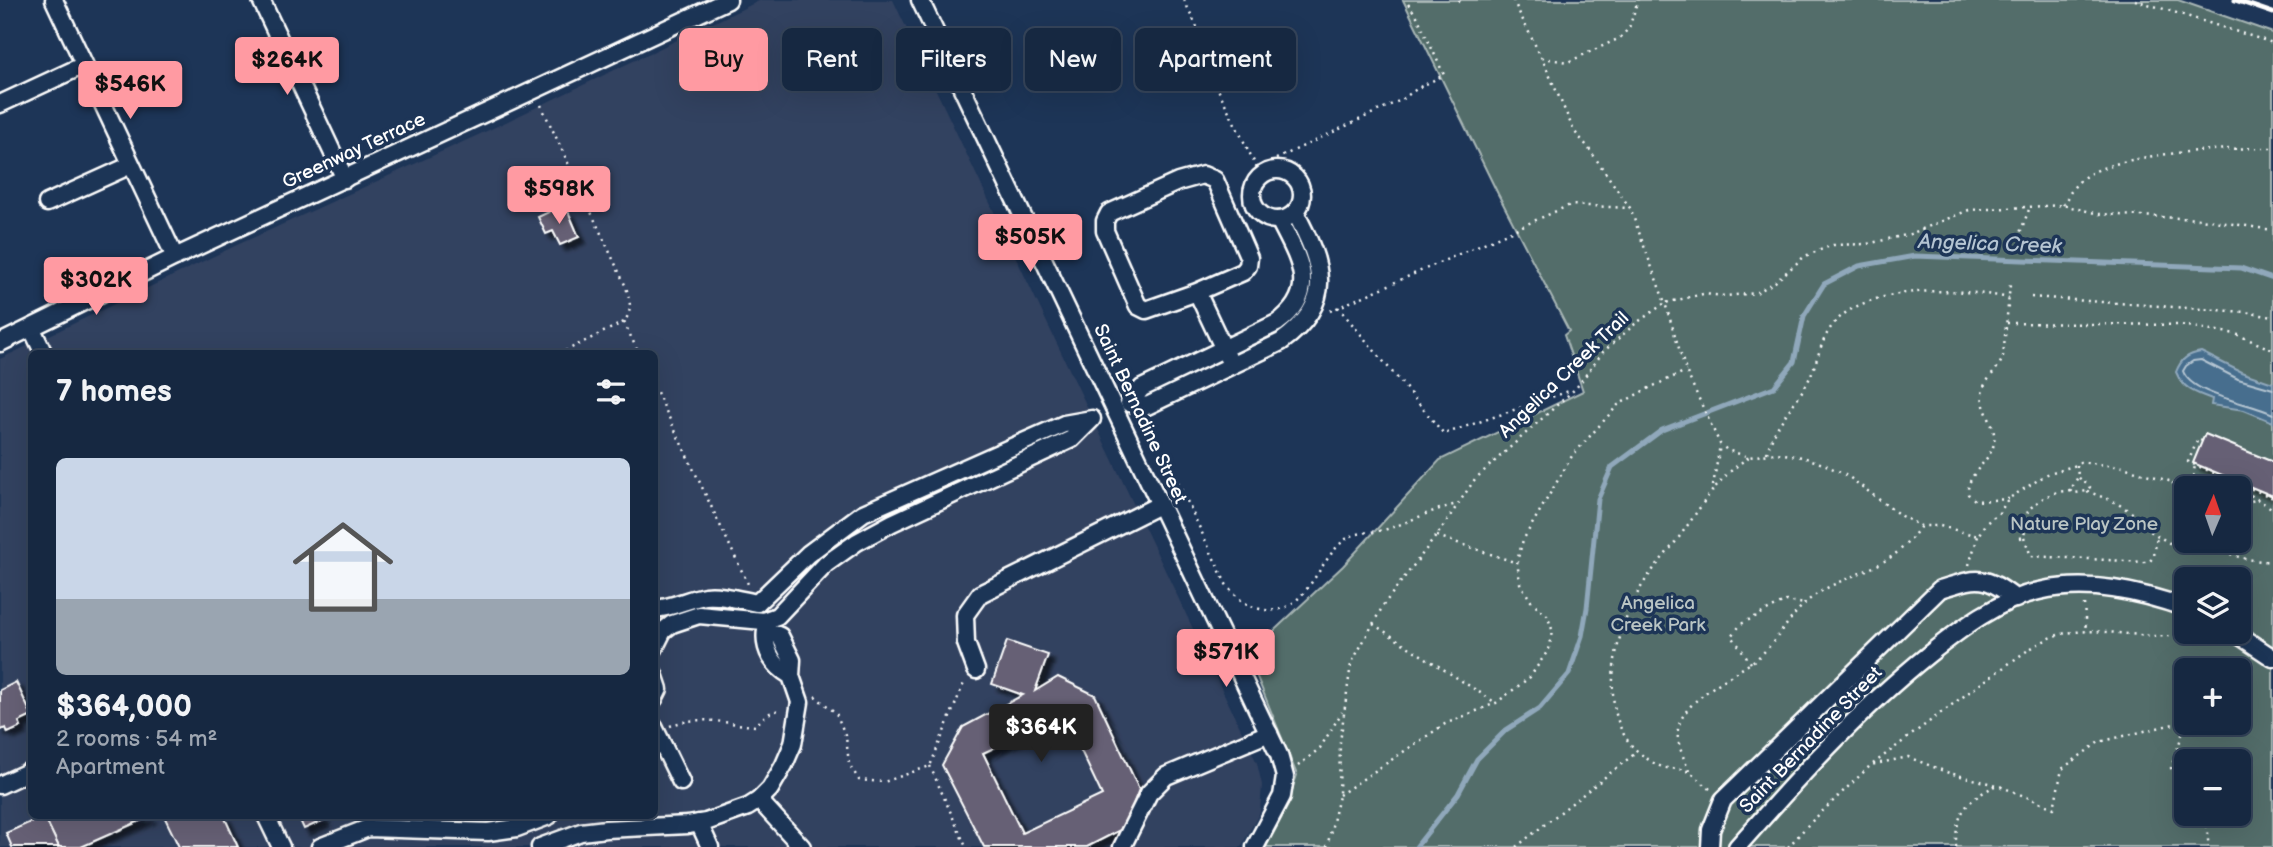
<!DOCTYPE html>
<meta charset="utf-8">
<style>
body{margin:0;font-family:"Balsamiq Sans",sans-serif;background:#1f3048;color:#f1f3f6;height:100vh;display:flex;flex-direction:column;font-size:26px;white-space:nowrap}
*{box-sizing:border-box;margin:0}
p{font-size:23px;color:#9ea6b1}
.icon{flex:none;width:38px;height:38px;fill:none;stroke:currentColor;stroke-width:2;stroke-linecap:round;stroke-linejoin:round}
.map{position:relative;flex:1;overflow:hidden}
.drawer{position:absolute;left:28px;top:350px;width:630px;height:469px;display:flex;flex-direction:column;background:#162841;border-radius:10px;box-shadow:0 7px 28px #0002,0 0 0 2px #35445a}
.drawer>*{flex:none}
.hud{position:absolute;left:679px;top:28px;width:665px;height:63px;display:flex;gap:14px}
.needle{width:46px;rotate:2deg}
.controls{position:absolute;left:2174px;top:476px;display:grid;gap:14px}
.controls a{display:grid;place-items:center;width:77px;height:77px;border-radius:10px;background:#162841;box-shadow:0 7px 28px #0002,0 0 0 2px #35445a;font-size:35px}
.price{position:absolute;translate:-50% -60px;padding:0 16px;border-radius:7px;background:#ff9aa2;color:#111;font-size:23px;line-height:46px;filter:drop-shadow(0 2px 4px #0008)}
.price::after{content:'';position:absolute;left:50%;top:42px;width:21px;height:16px;margin-left:-10px;background:inherit;clip-path:polygon(0 0,100% 0,50% 100%)}
.price.current{background:#222;color:#fff}
ul{padding:0;list-style:none}
li{display:grid;align-content:center;gap:14px;height:371px;padding:0 28px}
li span{display:grid;place-items:center;height:217px;border-radius:10px;color:#555}
li>.icon{margin-inline-start:auto}
span .icon{width:126px;height:126px;fill:#fffc;stroke-width:1}
li b{font-size:30px}
h2{display:flex;justify-content:space-between;align-items:center;height:84px;padding:0 28px;font-size:30px}
.tag{padding:0 24px;border-radius:10px;background:#162841;box-shadow:0 7px 28px #0002,0 0 0 2px #35445a;font-size:24px;line-height:63px}
.tag.current{background:#ff9aa2;color:#111}
.map>svg:first-child{display:block}
</style>
<div class="map">
<svg width="2273" height="847" viewBox="0 0 2273 847">
<defs>
<filter id="shadow"><feDropShadow dx="6" dy="6" stdDeviation="2" flood-color="#0009"/></filter>
</defs>
<rect width="100%" height="100%" fill="#1d3557"/>
<filter id="ink" filterUnits="userSpaceOnUse"><feTurbulence type="fractalNoise" baseFrequency=".0143" numOctaves="2"/><feDisplacementMap in="SourceGraphic" scale="14" xChannelSelector="R" yChannelSelector="G"/><feConvolveMatrix kernelMatrix="1 2 1 2 8 2 1 2 1" color-interpolation-filters="sRGB"/></filter>
<g filter="url(#ink)">
<path fill="#334260" fill-rule="evenodd" d="M761,0H893L1257,763L1262,785L1260,812L1241,847H0V359L237,245L489,130ZM32,354H654V816H32Z"/>
<path fill="#526d6b" stroke="#a8b6b5" stroke-width="2" fill-rule="evenodd" d="M1403,0H2178L2273,33V847H1266L1283,815L1297,775L1248,655L1343,566L1440,460L1583,391L1564,335L1569,331L1498,194ZM2186,488H2238V541H2186ZM2186,579H2238V632H2186ZM2186,670H2238V723H2186ZM2186,761H2238V814H2186Z"/>
<path fill="#466e8e" stroke="#90a8bb" stroke-width="2" d="M2201,352L2241,372L2273,383V422L2244,410L2211,405L2212,399C2195,393 2183,389 2176,372C2181,359 2188,354 2201,352Z"/>
<g fill="none" stroke-linecap="round" stroke-linejoin="round">
<path stroke="#b5c5d2" stroke-width="2" d="M2273,389L2238,379L2201,360L2193,361L2186,366L2183,371C2191,395 2251,403 2273,414"/>
<path stroke="#90a8bb" stroke-width="5" d="M1416,847L1458,794L1477,759L1506,730L1540,708L1569,674L1582,636L1587,608L1598,499L1612,467L1662,430L1774,387L1794,362L1804,316L1824,284L1859,266L1915,256L2241,268L2273,279"/>
</g>
<g fill="#666175" stroke="#fff" stroke-width="2" fill-rule="evenodd" filter="url(#shadow)">
<path d="M553,210L556,216L568,211L579,237L560,245L553,231L546,234L538,217Z"/>
<path d="M2205,434L2273,462V496L2193,463Z"/>
<path d="M1007,641L1048,655L1035,691L1058,677L1095,695L1139,789L1124,828L1087,847H984L942,765L963,727L1023,695L992,684ZM1064,715L1102,795L1022,833L983,753Z"/>
<path d="M16,682L32,716L19,722L21,727L8,733L6,728L0,730V690Z"/>
<path d="M44,816H151L81,847H59Z"/>
<path d="M44,816L59,847H12L6,833Z"/>
<path d="M164,816H224L238,847H179Z"/>
<path d="M298,816H322L324,820L304,829Z"/>
</g>
<g fill="none" stroke-linecap="round" stroke-linejoin="round">
<defs>
<g id="minor">
<path d="M54,0L175,257"/>
<path d="M261,0L345,179"/>
<path d="M920,0L1279,755L1285,777L1282,796L1255,847"/>
<path d="M0,104L84,65"/>
<circle cx="1277" cy="195" r="25"/>
<path d="M47,203L131,165"/>
<path d="M1279,220C1298,258 1321,291 1277,323L1142,388L1129,403L1147,406L1281,342C1336,302 1323,265 1295,212"/>
<path d="M1197,292L1146,310L1138,306L1105,231V221L1109,213L1178,182L1203,175L1215,180L1249,258L1248,266L1243,272L1197,292L1228,358"/>
<path d="M32,329L44,354"/>
<path d="M0,343L175,257L728,0"/>
<path d="M654,609C672,608 687,599 705,596C721,594 741,600 757,603"/>
<path d="M2234,632L2273,658"/>
<path d="M654,649L663,631L672,624L699,615L763,621L777,616L826,564L857,542L892,523L1072,439L1092,419L1064,424L863,513L808,554L757,603"/>
<path d="M976,670L966,643L965,615L980,594L1159,505"/>
<path d="M654,674L659,689L654,699"/>
<path d="M654,727L681,782"/>
<path d="M0,785L32,770"/>
<path d="M759,800L802,847"/>
<path d="M266,816L281,847"/>
<path d="M699,823L710,847"/>
<path d="M320,847L368,828L488,832L517,828L549,816"/>
<path d="M540,847L581,832L606,829L688,825L706,822L748,807L759,800L770,789L784,765L793,744L800,702L791,676L792,660L780,636L766,630C763,651 774,666 791,676"/>
<path d="M1122,847L1149,793L1166,776L1269,733"/>
<path d="M1710,847L1711,830L1723,800L1940,589C1977,578 1983,573 2016,599"/>
<path d="M1737,847C1797,779 1858,711 1929,654C1962,628 1998,600 2039,591C2089,580 2138,591 2186,608"/>
</g>
</defs>
<use href="#minor" stroke="#fff" stroke-width="21"/>
<g stroke="#fff" stroke-width="2.5" stroke-dasharray="2 5" stroke-linecap="butt">
<path d="M1184,0L1198,29L1202,57L1261,176"/>
<path d="M1459,0L1461,4"/>
<path d="M1513,0L1545,65L1574,131L1587,146L1630,208L1665,303L1703,294L1726,296L1756,293L1775,282L1805,256L1833,245L1867,244L1910,234L1969,210L2063,205L2099,214L2200,219L2273,230"/>
<path d="M2135,0L2273,43"/>
<path d="M1542,58L1568,62L1620,38L1629,28L1638,0"/>
<path d="M541,105L626,287C630,301 633,310 624,322L639,354"/>
<path d="M1257,168L1401,100L1418,88L1444,75L1417,16L1405,0"/>
<path d="M2063,205C2069,195 2073,186 2082,179C2115,152 2229,148 2273,148"/>
<path d="M562,208L585,198"/>
<path d="M1922,229L1929,246"/>
<path d="M2018,238L2030,207"/>
<path d="M2031,297L2245,312L2273,317"/>
<path d="M1338,307L1444,434L1572,390"/>
<path d="M1330,311L1570,205L1630,208"/>
<path d="M2007,323L2181,325L2236,334L2273,350"/>
<path d="M559,354L624,322"/>
<path d="M654,386L748,584"/>
<path d="M1141,427H1147L1156,435L1226,584C1236,597 1244,605 1260,609C1306,620 1316,560 1346,539C1358,531 1373,533 1387,529C1412,521 1433,509 1458,504"/>
<path d="M2202,441L2198,439L2188,462L2273,498"/>
<path d="M1767,453C1773,427 1792,408 1806,385C1817,366 1819,343 1832,326C1864,283 1962,288 2009,298"/>
<path d="M2077,465L2078,477L2070,491L2075,493L2087,491L2090,487L2078,477"/>
<path d="M2172,483L2186,491"/>
<path d="M2192,483L2195,465"/>
<path d="M1713,486L1720,445"/>
<path d="M2238,490L2244,491L2273,509"/>
<path d="M2087,491L2115,502L2137,516L2146,523L2150,531L2171,544"/>
<path d="M2009,499L1976,501L1968,494C1966,475 1987,464 1993,447C2000,426 1978,409 1983,389C1986,379 1999,369 2003,357L2010,285"/>
<path d="M2238,505L2258,499"/>
<path d="M1437,536L1517,563"/>
<path d="M2024,537L2031,556L2145,562L2150,561L2154,556L2157,536"/>
<path d="M2020,538L2024,537L2028,510C2042,498 2051,491 2070,491"/>
<path d="M2214,541C2228,559 2251,560 2273,562"/>
<path d="M1969,565L1978,536"/>
<path d="M2084,604L2086,632"/>
<path d="M1373,624L1496,703"/>
<path d="M1751,663L1732,636L1741,624L1786,601L1805,604"/>
<path d="M2238,679L2253,664"/>
<path d="M815,696L836,713L846,737L849,764L859,780L884,782L930,766L964,683"/>
<path d="M670,726C698,714 726,724 755,726L767,714L782,709"/>
<path d="M1873,764C1914,733 1955,702 1997,672C2018,658 2040,638 2066,633C2110,626 2156,644 2198,632"/>
<path d="M930,766L966,847"/>
<path d="M1298,766L1320,748L1342,712"/>
<path d="M1689,771C1684,758 1674,739 1679,725C1688,696 1734,676 1756,659C1779,641 1790,613 1814,596C1838,579 1867,573 1891,557C1903,549 1912,538 1921,526"/>
<path d="M1710,789C1703,784 1697,776 1689,772C1682,768 1676,769 1668,768C1656,767 1641,755 1632,746C1597,706 1616,630 1640,589C1652,568 1669,552 1682,533C1704,503 1716,479 1749,457"/>
<path d="M2186,793L2171,768L2186,723"/>
<path d="M1339,795L1445,724L1496,703L1530,677L1549,649L1553,632L1547,615L1531,601L1520,583L1517,561L1523,540L1572,456L1618,405L1645,390L1686,371"/>
<path d="M2198,814L2206,826L2209,847"/>
<path d="M1327,847L1339,796L1340,742L1351,664L1384,604L1440,531L1475,479L1576,388L1603,352L1635,324L1665,303L1686,371L1720,444L1727,450L1749,457L1777,453L1803,457L1826,465L1849,477L1901,516L1921,526H1940L1978,536L1985,524L2000,512L2008,499L2049,473L2077,465L2080,462L2123,467L2169,481L2227,488"/>
<path d="M1516,847L1637,752"/>
<path d="M1788,847L1808,825L1871,765L1908,757L1949,773L1997,785L2054,808L2062,769L2099,742L2186,721"/>
<path d="M1956,847C1955,812 1967,800 1997,785"/>
</g>
<use href="#minor" stroke="#1d3557" stroke-width="16"/>
<path stroke="#fff" stroke-width="5" d="M2235,0L2273,13"/>
</g>
</g>
<g text-anchor="middle" dominant-baseline="central" stroke-width="7" stroke-linejoin="round" paint-order="stroke">
<g font-size="19" fill="#fff" stroke="#1d3557">
<text transform="translate(354 151) rotate(-25)">Greenway Terrace</text>
<text transform="translate(1564 375) rotate(-44)">Angelica Creek Trail</text>
<text transform="translate(1140 414) rotate(65)">Saint Bernadine Street</text>
<text transform="translate(1811 740) rotate(-46)">Saint Bernadine Street</text>
</g>
<g font-size="19" fill="#bac5c4" stroke="#1d3557">
<text x="2084" y="524">Nature Play Zone</text>
<text x="1658" y="603">Angelica<tspan x="1658" dy="22">Creek Park</tspan></text>
</g>
<g font-size="21" font-style="italic" fill="#b5c5d2" stroke="#1d3557">
<text transform="translate(1990 244) rotate(2)">Angelica Creek</text>
</g>
</g>
</svg>
<div class="controls">
<a><svg class="needle" viewBox="-14 -14 28 28"><path d="M0-13l5 13h-10z" fill="#e53935"/><path d="M0 13l5-13h-10z" fill="#9ea6b1"/></svg></a>
<a><svg class="icon" aria-label="layers" viewBox="0 0 24 24"><path d="M12 4l9 5-9 5-9-5zM3 14l9 5 9-5"/></svg></a>
<a>+</a>
<a>−</a>
</div>
<b class="price" style="left:287px;top:97px">$264K</b>
<b class="price" style="left:130px;top:121px">$546K</b>
<b class="price" style="left:559px;top:226px">$598K</b>
<b class="price" style="left:1030px;top:274px">$505K</b>
<b class="price" style="left:96px;top:317px">$302K</b>
<b class="price" style="left:1226px;top:689px">$571K</b>
<b class="price current" style="left:1041px;top:764px">$364K</b>
<div class="hud">
<a class="tag current">Buy</a>
<a class="tag">Rent</a>
<a class="tag">Filters</a>
<a class="tag">New</a>
<a class="tag">Apartment</a>
</div>
<section class="drawer">
<h2>7 homes<svg class="icon" aria-label="filters" viewBox="0 0 24 24"><path d="M4 7h16M4 17h16"/><circle cx="9" cy="7" r="2"/><circle cx="15" cy="17" r="2"/></svg></h2>
<ul>
<li><span style="background:linear-gradient(#c9d6e8 65%,#9aa5b1 0)"><svg class="icon" aria-label="home" viewBox="0 0 24 24"><path d="M3 11l9-7 9 7M6 9v11h12V9"/></svg></span><div><b>$364,000</b><p>2 rooms · 54 m²</p><p>Apartment</p></div></li>
</ul>
</section>
</div>
